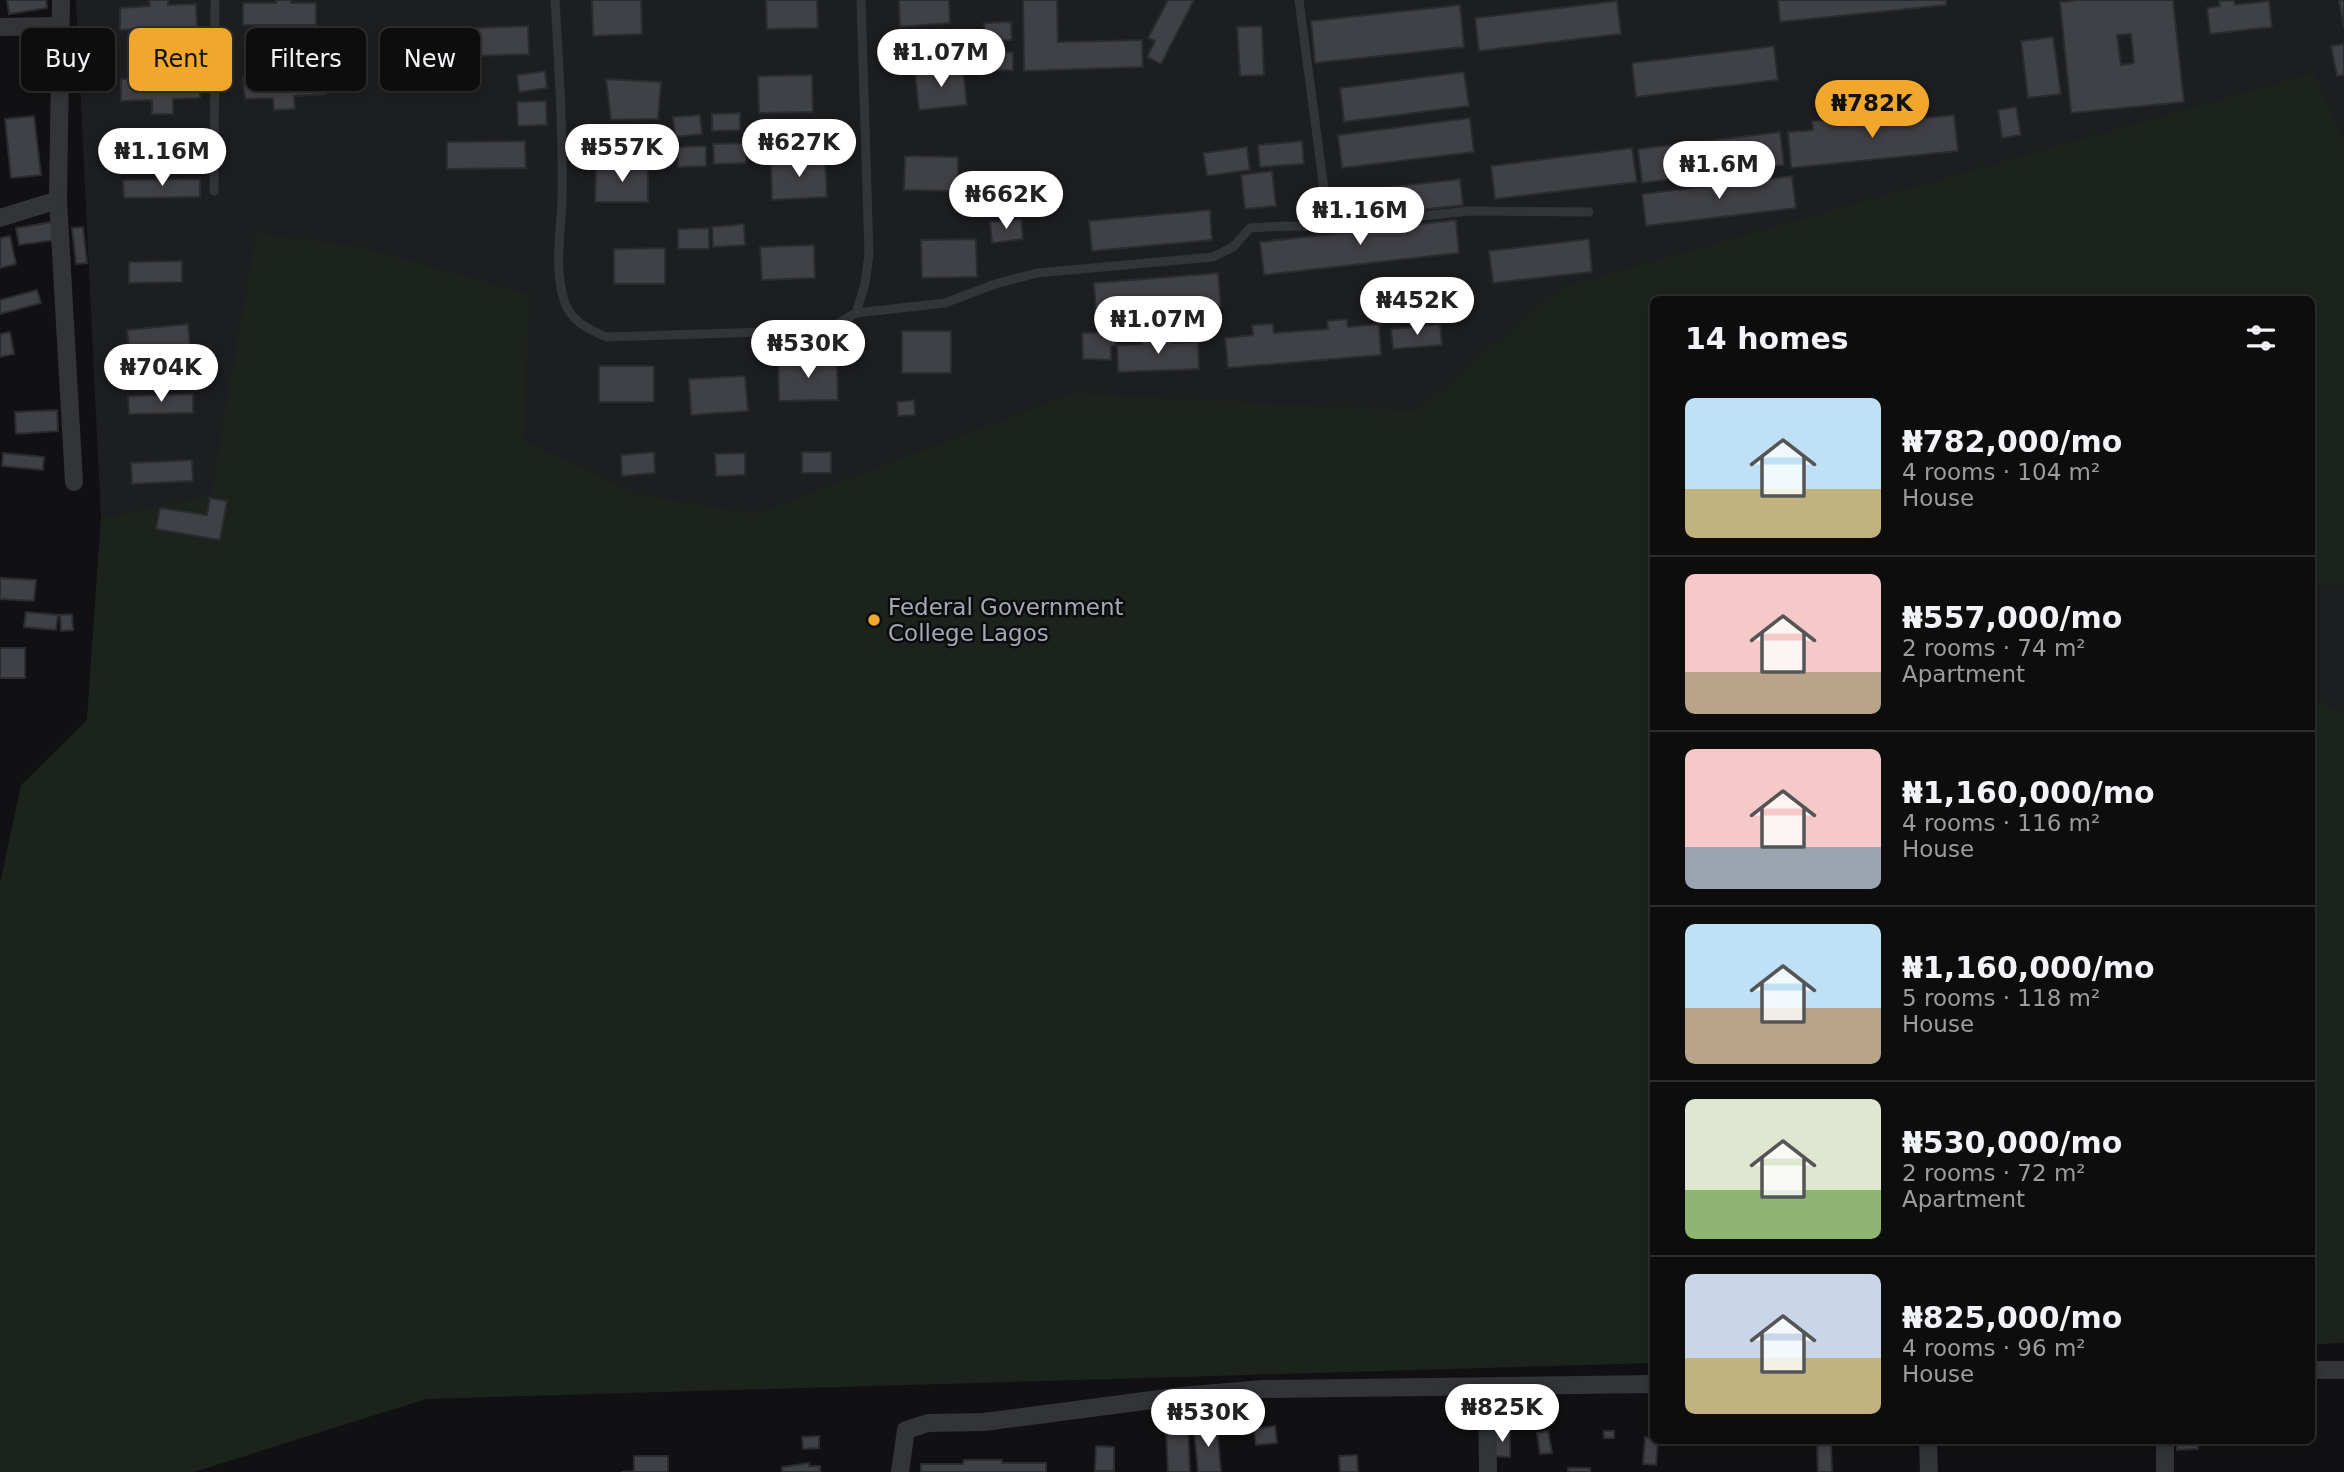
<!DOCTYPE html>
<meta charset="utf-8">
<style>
body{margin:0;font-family:"DejaVu Sans",sans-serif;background:#161617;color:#f1f3f6;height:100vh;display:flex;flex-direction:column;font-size:26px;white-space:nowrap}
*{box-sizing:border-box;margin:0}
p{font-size:23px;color:#9a9c9e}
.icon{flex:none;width:38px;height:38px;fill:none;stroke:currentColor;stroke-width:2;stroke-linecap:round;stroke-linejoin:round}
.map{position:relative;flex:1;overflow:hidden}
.drawer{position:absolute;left:1650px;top:296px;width:665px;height:1148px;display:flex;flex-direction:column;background:#0d0d0e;border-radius:10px;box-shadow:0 4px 10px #0003,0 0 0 2px #2d2d2e}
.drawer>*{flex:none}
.hud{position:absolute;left:21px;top:28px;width:665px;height:63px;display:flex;gap:14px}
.price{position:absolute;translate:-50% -60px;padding:0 16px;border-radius:24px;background:#fff;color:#222;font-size:23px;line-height:46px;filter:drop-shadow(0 2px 4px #0008)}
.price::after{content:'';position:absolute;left:50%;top:42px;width:21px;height:16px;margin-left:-10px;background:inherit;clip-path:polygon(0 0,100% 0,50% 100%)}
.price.on{background:#f0a72c;color:#111}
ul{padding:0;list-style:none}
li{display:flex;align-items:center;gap:21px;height:175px;padding:0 35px}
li+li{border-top:2px solid #2d2d2e}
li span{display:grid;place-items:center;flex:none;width:196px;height:140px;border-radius:10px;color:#555}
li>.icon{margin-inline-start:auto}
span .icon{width:84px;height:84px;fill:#fffc;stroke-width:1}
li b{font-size:30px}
h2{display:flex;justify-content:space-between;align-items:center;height:84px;padding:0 35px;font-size:30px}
.chip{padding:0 24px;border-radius:10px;background:#0d0d0e;box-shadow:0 4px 10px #0003,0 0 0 2px #2d2d2e;font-size:24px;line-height:63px}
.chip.on{background:#f0a72c;color:#111}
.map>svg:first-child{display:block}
</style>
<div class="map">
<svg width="2344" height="1472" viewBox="0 0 2344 1472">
<rect width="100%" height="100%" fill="#111113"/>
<path fill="#1d1e20" d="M76,0H2344V1343L2312,1344V299H1654V1363L87,720L101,519Z"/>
<g fill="#1c231c">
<path d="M2314,73L2344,142V586L2312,585V299H1654V1363L426,1399L194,1472H0V883L21,785L87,720L101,519L211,495L256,233L357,246L529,294L524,440L637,494L755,514L1074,393L1417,411L1562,287Z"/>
<path d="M2312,699L2344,713V1343L2312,1344Z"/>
</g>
<g fill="#404146" stroke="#2b2c2f" stroke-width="2" fill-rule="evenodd">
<path d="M7,0H46L47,8L9,14Z"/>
<path d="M149,0H168V5L196,4L197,27L120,30V8L150,6Z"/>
<path d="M276,0H291V3H316V25H243V3H276Z"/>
<path d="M592,0H641L642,34L593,36Z"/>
<path d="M766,0H817L818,28L767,29Z"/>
<path d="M899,0H949L950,23L900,27Z"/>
<path d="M1023,0H1057L1058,42L1142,40L1143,67L1024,71Z"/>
<path d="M1168,0H1194L1161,64L1147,57L1155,41L1148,38Z"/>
<path d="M1778,0H1946V5L1780,22Z"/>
<path d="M2079,0H2173L2184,102L2071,113L2060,2ZM2131,34L2134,63L2121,65L2117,35Z"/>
<path d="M2234,0L2235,5L2269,1L2272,27L2210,34L2207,8L2220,6L2219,1Z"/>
<path d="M2344,0V28L2339,1Z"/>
<path d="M1617,1L1621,34L1479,51L1475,18Z"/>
<path d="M1460,5L1464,47L1315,63L1311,21Z"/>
<path d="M1011,22L1012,40L985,41L984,23Z"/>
<path d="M528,26L529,54L447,57L445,29Z"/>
<path d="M1262,26L1264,75L1240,76L1237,27Z"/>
<path d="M2053,37L2061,94L2028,98L2021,41Z"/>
<path d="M2344,44V75L2337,76L2331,46Z"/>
<path d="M1774,46L1778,80L1636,97L1632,63Z"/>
<path d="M1013,52V70L987,71V53Z"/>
<path d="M41,54L43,71H37L35,55Z"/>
<path d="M963,68L967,105L919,110L915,73Z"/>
<path d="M545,71L547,88L519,92L517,75Z"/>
<path d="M324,72L326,94L294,96L295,109L274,110L273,98L245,99L243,77Z"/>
<path d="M1464,72L1469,106L1344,122L1340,88Z"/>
<path d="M812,75L813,112L759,113L758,76Z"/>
<path d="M199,77L200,98L173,99V114H152V100L121,101V79Z"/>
<path d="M606,79L661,82L658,119L611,120Z"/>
<path d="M546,101L547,125L518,126L517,102Z"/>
<path d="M2016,107L2021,135L2002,138L1998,110Z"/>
<path d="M1913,112V119L1954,115L1958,151L1791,168L1788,132L1813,130L1812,121L1836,119L1837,126L1889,121L1888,114Z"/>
<path d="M740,113V130L712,131V114Z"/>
<path d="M700,115L702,134L675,137L673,117Z"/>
<path d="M34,116L41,175L11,178L5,119Z"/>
<path d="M1470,118L1474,152L1342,168L1338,135Z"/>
<path d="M1780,132L1784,165L1642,183L1638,149Z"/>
<path d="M525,141L526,168L447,169V142Z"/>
<path d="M1302,141L1304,164L1260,167L1258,145Z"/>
<path d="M746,143V163L714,164L713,144Z"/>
<path d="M706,146V166L678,167L677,147Z"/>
<path d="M1247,147L1250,170L1207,176L1203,153Z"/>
<path d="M1632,148L1637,182L1495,199L1491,166Z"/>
<path d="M905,156L958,157V191L904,190Z"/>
<path d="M825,158L827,197L772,200L771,161Z"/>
<path d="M596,166H648V202H595Z"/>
<path d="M1272,171L1276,206L1245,209L1241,175Z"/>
<path d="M1792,176L1796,208L1646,226L1642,194Z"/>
<path d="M200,179V197L124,198L123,180Z"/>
<path d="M1460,179L1463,205L1350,218L1347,192Z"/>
<path d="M989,190L1019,191V211L988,209Z"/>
<path d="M1210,210L1212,240L1092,251L1089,221Z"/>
<path d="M1021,219L1023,239L992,243L990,222Z"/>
<path d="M1456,220L1459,253L1264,275L1260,242Z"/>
<path d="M52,222L55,240L19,245L16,228Z"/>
<path d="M744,224L745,245L713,247L712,227Z"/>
<path d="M83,227L87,263L76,264L72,228Z"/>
<path d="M709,228V249H678V229Z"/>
<path d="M10,236L16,264L0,268V238Z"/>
<path d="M976,239L977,277L922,278L921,240Z"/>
<path d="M1589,239L1592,272L1493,283L1489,251Z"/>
<path d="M814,245L815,278L762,280L760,247Z"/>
<path d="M665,248V284H614V249Z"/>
<path d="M182,261V282L129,283V262Z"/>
<path d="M1218,273L1221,306L1096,316L1094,283Z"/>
<path d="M37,290L41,303L0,314V300Z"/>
<path d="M1347,319L1348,327L1379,324L1381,355L1228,368L1225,338L1253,335L1252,325L1273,324L1274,333L1328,329L1327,321Z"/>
<path d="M188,324L190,345L129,351L127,330Z"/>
<path d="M1440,324L1442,345L1393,349L1391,329Z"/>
<rect x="902" y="331" width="49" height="42"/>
<path d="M10,332L14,354L0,357V334Z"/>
<path d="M1116,332V345L1111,347V360L1083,359L1082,333Z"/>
<path d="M1172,340V343L1198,342L1199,369L1118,372L1117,345L1142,344V341Z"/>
<path d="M837,359L838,400L779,401L778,360Z"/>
<rect x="599" y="366" width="55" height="36"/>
<path d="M745,376L748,411L691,415L689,379Z"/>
<path d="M193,394V413L129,414L128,396Z"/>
<path d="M914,400L915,415L898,416L897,402Z"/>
<path d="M57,410L58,431L16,434L15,412Z"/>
<path d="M654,452L655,473L622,476L621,455Z"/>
<rect x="802" y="452" width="29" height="21"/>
<path d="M3,453L44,457L43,470L2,466Z"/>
<path d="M745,453V475L716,476L715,454Z"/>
<path d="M192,460L193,481L132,484L131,463Z"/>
<path d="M210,498L227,501L220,540L156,529L160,508L207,515Z"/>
<path d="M0,578L36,580L34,601L0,599Z"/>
<path d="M26,612L58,615L56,630L24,627Z"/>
<path d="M72,614L73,630L61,631L60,615Z"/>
<rect x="0" y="648" width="25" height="30"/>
<path d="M1217,1426L1221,1472H1198L1194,1428Z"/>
<path d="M1275,1426L1277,1443L1256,1445L1254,1429Z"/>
<path d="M1188,1429L1190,1472H1168L1166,1430Z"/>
<path d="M1548,1431L1552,1453L1540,1454L1537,1433Z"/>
<rect x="1604" y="1431" width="10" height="7"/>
<path d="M1494,1432H1510V1457L1493,1456Z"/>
<path d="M819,1436V1448L803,1449L802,1437Z"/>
<path d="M1645,1437L1658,1440L1656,1465L1643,1464Z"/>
<path d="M1817,1440H1831L1832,1472H1818Z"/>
<path d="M2177,1440H2198V1449L2177,1450Z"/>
<path d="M1096,1446L1114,1447V1471H1095Z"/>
<path d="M1357,1455L1358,1472H1340L1339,1456Z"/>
<path d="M634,1456H668V1472H621L634,1471Z"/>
<path d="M964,1460H1002V1463H1046V1472H921V1464H963Z"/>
<path d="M809,1463V1466H820V1472H782V1467Z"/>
<rect x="1568" y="1468" width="22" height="4"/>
</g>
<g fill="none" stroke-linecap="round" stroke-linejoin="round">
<g stroke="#323438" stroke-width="9">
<path d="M555,0C559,66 563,132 562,199C561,231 554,268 564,300C570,321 588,329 606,337L826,330L856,313L865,284L869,254L861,0"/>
<path d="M1299,0L1329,227"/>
<path d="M214,191L215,0"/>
<path d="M856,313L945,303L995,284L1037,273L1213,257L1233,247L1250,228L1282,226L1329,227L1468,211L1589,212"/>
</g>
<g stroke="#323438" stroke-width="18">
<path d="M61,0L58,200L74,482"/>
<path d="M0,27L60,26"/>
<path d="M0,218L58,200"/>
<path d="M2312,1370H2344"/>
<path d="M1487,1387L1488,1472"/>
<path d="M1928,1440L1929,1472"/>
<path d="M2165,1440V1472"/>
<path d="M900,1472L906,1430L928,1423L984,1422L1182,1396L1262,1389L1654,1384"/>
</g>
</g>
<circle fill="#f0a72c" stroke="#0c0c0e" stroke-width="2.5" cx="874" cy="620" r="7"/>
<g text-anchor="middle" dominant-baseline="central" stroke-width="5" stroke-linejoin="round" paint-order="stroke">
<g font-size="23" fill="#a3a9b4" stroke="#0c0c0e" text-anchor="start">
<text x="888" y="607">Federal Government<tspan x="888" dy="26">College Lagos</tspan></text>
</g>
</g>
</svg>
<b class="price" style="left:941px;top:89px">₦1.07M</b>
<b class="price on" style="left:1872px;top:140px">₦782K</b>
<b class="price" style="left:799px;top:179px">₦627K</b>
<b class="price" style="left:622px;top:184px">₦557K</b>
<b class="price" style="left:162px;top:188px">₦1.16M</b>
<b class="price" style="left:1719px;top:201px">₦1.6M</b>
<b class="price" style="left:1006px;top:231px">₦662K</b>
<b class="price" style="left:1360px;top:247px">₦1.16M</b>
<b class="price" style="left:1417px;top:337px">₦452K</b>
<b class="price" style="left:1158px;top:356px">₦1.07M</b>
<b class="price" style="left:808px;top:380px">₦530K</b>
<b class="price" style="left:161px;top:404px">₦704K</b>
<b class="price" style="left:1502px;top:1444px">₦825K</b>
<b class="price" style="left:1208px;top:1449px">₦530K</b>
<div class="hud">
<a class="chip">Buy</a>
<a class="chip on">Rent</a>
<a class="chip">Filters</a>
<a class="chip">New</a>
</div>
<section class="drawer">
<h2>14 homes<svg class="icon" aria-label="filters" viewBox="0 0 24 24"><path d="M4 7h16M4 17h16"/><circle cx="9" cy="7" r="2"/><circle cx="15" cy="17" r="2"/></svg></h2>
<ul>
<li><span style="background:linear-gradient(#bfe0f5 65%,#c2b280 0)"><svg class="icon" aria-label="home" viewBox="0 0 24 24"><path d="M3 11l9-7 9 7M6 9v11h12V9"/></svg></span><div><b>₦782,000/mo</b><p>4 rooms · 104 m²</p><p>House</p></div></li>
<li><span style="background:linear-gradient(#f6c9c9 70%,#b9a48a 0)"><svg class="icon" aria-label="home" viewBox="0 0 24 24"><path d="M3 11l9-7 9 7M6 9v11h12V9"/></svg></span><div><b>₦557,000/mo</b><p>2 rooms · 74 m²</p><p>Apartment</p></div></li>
<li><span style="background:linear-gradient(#f6c9c9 70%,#9aa5b1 0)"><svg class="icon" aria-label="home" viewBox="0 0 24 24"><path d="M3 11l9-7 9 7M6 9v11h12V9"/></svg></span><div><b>₦1,160,000/mo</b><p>4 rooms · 116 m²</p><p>House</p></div></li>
<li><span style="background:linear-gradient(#bfe0f5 60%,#b9a48a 0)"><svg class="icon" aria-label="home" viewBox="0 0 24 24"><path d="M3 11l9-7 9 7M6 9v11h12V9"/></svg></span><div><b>₦1,160,000/mo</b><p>5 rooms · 118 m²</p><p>House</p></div></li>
<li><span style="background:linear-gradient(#dfe7d0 65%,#8fb573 0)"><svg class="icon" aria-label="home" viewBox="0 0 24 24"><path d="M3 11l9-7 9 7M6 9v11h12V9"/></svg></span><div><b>₦530,000/mo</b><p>2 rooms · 72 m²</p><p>Apartment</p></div></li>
<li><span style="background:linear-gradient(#c9d6e8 60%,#c2b280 0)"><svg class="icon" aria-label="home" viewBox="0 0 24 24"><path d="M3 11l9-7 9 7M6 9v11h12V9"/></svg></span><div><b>₦825,000/mo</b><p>4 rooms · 96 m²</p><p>House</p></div></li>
</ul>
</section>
</div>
